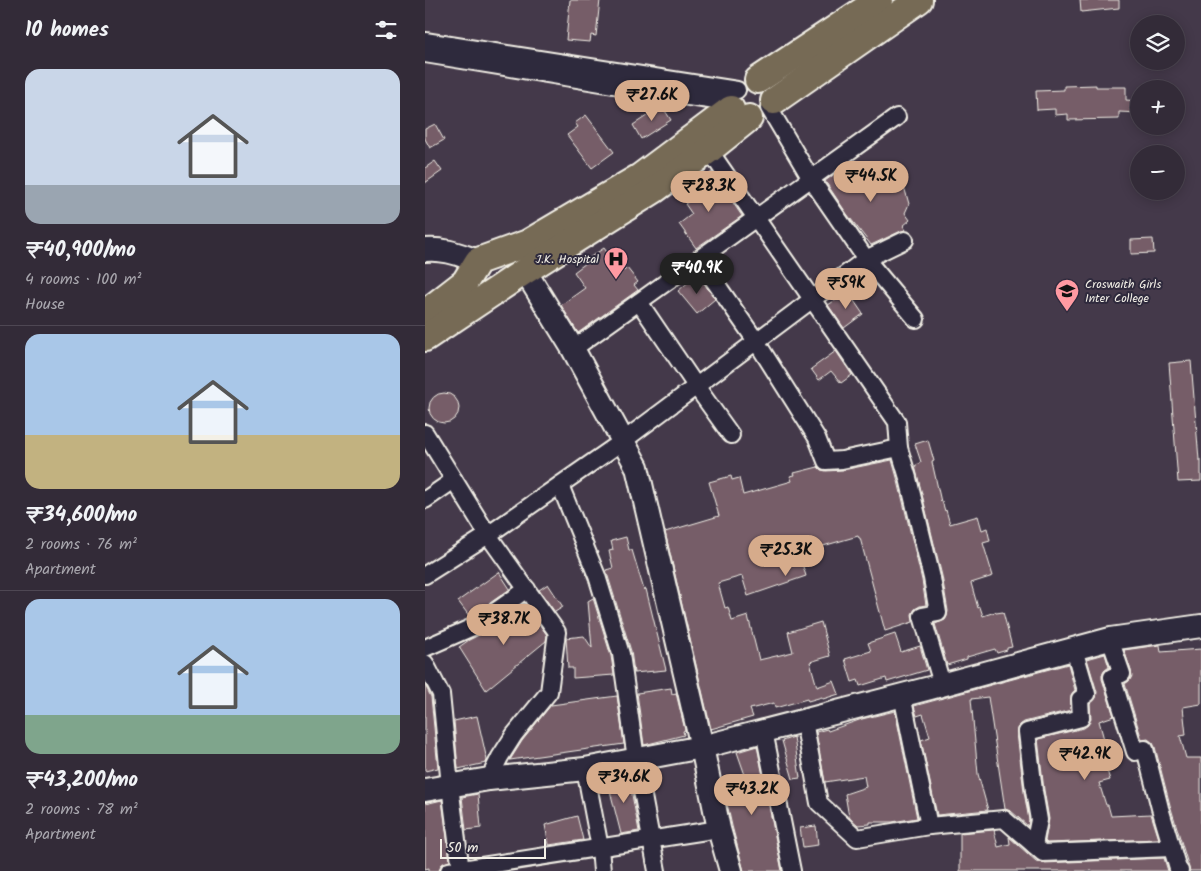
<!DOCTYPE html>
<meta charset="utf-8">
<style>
body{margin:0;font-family:Kalam,sans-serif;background:#3e3743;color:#f1f3f6;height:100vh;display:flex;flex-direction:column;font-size:19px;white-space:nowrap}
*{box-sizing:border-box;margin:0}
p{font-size:16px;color:#a9a7ae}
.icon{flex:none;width:28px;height:28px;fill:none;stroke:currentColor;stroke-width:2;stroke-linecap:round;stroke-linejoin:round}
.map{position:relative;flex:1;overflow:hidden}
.details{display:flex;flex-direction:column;background:#332b38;width:425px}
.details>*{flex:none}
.buttons{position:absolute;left:705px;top:15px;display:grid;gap:10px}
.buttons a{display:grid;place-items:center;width:55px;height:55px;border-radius:50%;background:#332b38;box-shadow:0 2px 12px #0003,0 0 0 1px #4e4753;font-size:25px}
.scale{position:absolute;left:15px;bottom:12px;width:106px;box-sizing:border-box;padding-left:5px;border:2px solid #f4f1e8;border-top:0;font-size:14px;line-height:18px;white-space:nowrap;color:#f4f1e8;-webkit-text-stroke:4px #2f2a3d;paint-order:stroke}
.price{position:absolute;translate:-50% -42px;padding:0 11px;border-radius:18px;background:#d6ab8b;color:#111;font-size:16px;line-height:32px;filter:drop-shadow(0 1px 2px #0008)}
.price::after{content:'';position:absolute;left:50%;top:30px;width:15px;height:11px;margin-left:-8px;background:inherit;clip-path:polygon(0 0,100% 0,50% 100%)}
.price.current{background:#222;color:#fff}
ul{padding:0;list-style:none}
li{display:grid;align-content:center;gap:10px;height:265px;padding:0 25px}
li+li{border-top:1px solid #4e4753}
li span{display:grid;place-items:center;height:155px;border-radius:15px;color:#555}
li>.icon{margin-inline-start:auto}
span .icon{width:90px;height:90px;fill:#fffc;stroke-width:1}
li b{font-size:21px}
h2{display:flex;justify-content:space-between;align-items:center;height:60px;padding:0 25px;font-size:21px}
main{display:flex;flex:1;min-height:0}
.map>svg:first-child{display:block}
</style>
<main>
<section class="details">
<h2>10 homes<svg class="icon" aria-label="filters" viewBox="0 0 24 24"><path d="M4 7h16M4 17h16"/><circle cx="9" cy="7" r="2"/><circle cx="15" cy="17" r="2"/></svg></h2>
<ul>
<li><span style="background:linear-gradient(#c9d6e8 75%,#9aa5b1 0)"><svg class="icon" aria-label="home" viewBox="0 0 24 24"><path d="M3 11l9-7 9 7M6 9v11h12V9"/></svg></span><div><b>₹40,900/mo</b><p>4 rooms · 100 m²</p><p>House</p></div></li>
<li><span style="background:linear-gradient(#a9c7e8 65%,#c2b280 0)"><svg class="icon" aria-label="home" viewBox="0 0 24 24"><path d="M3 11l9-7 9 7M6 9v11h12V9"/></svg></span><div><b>₹34,600/mo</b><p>2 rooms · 76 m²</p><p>Apartment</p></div></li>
<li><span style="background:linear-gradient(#a9c7e8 75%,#7fa58c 0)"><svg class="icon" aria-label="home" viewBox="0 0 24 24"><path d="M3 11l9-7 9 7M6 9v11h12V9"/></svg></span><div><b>₹43,200/mo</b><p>2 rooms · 78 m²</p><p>Apartment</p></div></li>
</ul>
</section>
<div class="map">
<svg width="776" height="871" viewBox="0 0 776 871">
<rect width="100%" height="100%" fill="#44394a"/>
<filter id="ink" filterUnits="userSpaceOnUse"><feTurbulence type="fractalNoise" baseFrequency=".02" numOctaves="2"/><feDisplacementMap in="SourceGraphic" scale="10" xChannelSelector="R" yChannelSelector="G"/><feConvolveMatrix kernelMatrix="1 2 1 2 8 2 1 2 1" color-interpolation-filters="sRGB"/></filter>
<g filter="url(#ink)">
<g fill="#765d68" stroke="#f4f1e8">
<path d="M145,0H175L171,36L166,35L165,42L141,40Z"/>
<path d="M655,0H694V8L656,12Z"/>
<path d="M671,85V87H701V100L714,101V113L694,112V119L643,120V114L630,115V109L612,110L611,91L639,90V86Z"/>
<path d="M237,106L246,120L216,139L208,125Z"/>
<path d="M161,115L189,152L167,168L142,135L153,127L150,123Z"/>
<path d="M10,124L19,140L5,148L0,139V129Z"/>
<path d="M10,161L17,171L0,183V168Z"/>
<path d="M428,161L442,180L447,176L458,190L476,176L484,204L480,213L485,220L478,226L481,230L476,231L446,245L422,214L400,181Z"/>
<path d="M287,172L317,216L271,248L254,224L267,214L260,204L286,185L280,177Z"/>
<path d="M728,239L729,253L706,254V240Z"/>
<path d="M179,248L192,266L195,264L199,271L202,268L213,282L209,285L213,290L153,333L136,305L160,288L149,272L165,260L164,258Z"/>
<path d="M276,279L290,299L272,314L253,291L266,280L269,284Z"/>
<path d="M423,292L438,314L419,328L403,305Z"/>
<path d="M411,351L427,375L416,383L406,371L394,380L386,369Z"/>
<path d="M766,361L774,460H776V481L753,482L744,363Z"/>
<circle cx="19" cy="408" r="15"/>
<path d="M503,440L509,461L507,462L516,502L517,501L520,511L521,510L525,524L553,516L557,530L562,528L565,541L558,543L568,576L546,583L553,608L555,607L558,616L570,612L571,613L578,612L587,647L582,648V650L572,653L570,649L542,657V659L522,665L510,624L520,620L522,616L523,611L517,576L490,466L496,462L490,444Z"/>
<path d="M467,460L473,481L497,580L501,605L495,606L490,609L487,614L488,622L460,631L435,538H434L433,536L377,552L378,556L375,557L381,576L323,596L317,576L293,583L300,608L303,607L307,621L323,616L334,660L368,652L363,632L396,622L405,656L385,662L392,687L409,681L414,694L398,699L397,697L383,701L382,699L350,708L349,703L325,709L328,717L286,729L240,532L294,516L284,482L306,476L307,480L314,478L318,495L367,481L365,476L370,475L369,473L393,467L396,470L401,471L418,470Z"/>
<path d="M201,537L204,550H207L219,590L221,589L241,670L209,673L206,651L181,570L188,568L184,551L188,550L186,541Z"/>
<path d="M74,572L85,589L45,617L33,601Z"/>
<path d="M123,584L138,607L130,612L114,590Z"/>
<path d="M168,598L186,656L189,675L148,678V668H143L141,638L159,636L167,648L163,601Z"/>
<path d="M99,603L122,635L121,641L61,690L34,647L44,640L56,634Z"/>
<path d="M470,634L476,652L495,646L502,670L462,682L461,678L435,686L433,680L427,682L420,659L446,651L443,643Z"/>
<path d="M735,645L736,652L776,649V704L758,707L761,735L755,736L761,758H776V871H765L745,805L730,747L728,743L723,739L717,740L700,684L705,680L707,676L706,671L699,650Z"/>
<path d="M680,654L684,667L679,671L677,675V679L689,716L674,721L680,743L674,745L685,780L674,783L681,805H683L686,816L726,814L734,839L622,843L620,841L624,819L619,790L613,739L659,728L663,725L666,718L665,704L671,698L672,692L662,659Z"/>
<path d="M643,664L650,690L646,695V710L599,722L595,725L593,729L592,733L599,792L604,820L603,826L586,811L580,809L563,697L546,699L553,774L563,810L512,815L496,740L505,737L498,714L492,716L489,706Z"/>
<path d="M0,685L6,697L13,768L0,771Z"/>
<path d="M246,688L247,694L251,693L260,730L258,731L259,735L219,745L212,693Z"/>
<path d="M192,696L199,744L85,760L97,741L126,705Z"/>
<path d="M470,711L492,818L467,822H445V824L433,825L424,817L420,794L441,787L439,776L400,782L391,732L402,729L403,731L437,719Z"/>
<path d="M52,716L62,760L61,763L33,769L29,721Z"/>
<path d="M369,737L375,778L368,779L357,741Z"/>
<path d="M332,746L357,871H319L307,826L297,781L320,775L312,752Z"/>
<path d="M203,774L214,831L196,834L182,779Z"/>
<path d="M53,794L56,828L41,830L37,797Z"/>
<path d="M17,800L25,861L17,864L15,867L14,871H4V868L0,869V804Z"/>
<path d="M152,816L158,840L124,845L120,825Z"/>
<path d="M391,826L393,845L378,847L375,828Z"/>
<path d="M569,830L573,847L585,844L584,837L611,861L618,863L739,858L743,871H535V833Z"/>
</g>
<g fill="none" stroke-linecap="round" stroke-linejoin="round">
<defs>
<g id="street">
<path d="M0,41L312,90"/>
<path d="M0,54L249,95L305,103"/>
<path d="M344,108L386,179L441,259L491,319"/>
<path d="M284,150L472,422L474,448L483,478L507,578L513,613L497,616L517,684"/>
<path d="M274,259L331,341L392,438L401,461L417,460L474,448"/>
<path d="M214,302L271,386L306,435"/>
<path d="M148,349L472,117"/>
<path d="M0,433L63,535L132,632L124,692L89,735L75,757L64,779"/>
<path d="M135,485L172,576L196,654L211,759L232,871"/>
<path d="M0,500L29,480"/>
<path d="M0,575L63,535L198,441L441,259L480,240"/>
<path d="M685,639L697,674L687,677L710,752L720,749L735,808L753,869L755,871"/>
<path d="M0,648L50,626L102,589"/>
<path d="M0,663L16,694L25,786L36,871"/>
<path d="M477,695L504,826"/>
<path d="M379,721L394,803L432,838L504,826L579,819L618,853L747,848"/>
<path d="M339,731L367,871"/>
<path d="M160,769L175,848L177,871"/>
<path d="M609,845L614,820L609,791L602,732L656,718L655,699L662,694L649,649"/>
<path d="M24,871L294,829"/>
</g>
<g id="secondary">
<path d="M0,250C19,248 35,255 53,261"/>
<path d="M100,271L148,349L212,467L277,747L294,829L306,871"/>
<path d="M0,790L64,779L160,769L277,747L505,688L685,639L776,626"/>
</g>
<g id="primary">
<path d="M333,80L454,0"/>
<path d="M349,101L494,0"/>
<path d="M0,313L40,282L53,261L103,243L215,177L306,109"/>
<path d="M0,338L100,271L229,190L284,150L324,118"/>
</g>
</defs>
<use href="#street" stroke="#f4f1e8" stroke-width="20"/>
<use href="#secondary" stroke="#f4f1e8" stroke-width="26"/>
<use href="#primary" stroke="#f4f1e8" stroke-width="30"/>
<use href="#street" stroke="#2f2a3d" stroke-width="16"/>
<use href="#secondary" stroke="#2f2a3d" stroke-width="22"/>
<use href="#primary" stroke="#766a55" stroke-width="26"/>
</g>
</g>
<defs>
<symbol id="hospital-pin" viewBox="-11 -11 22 30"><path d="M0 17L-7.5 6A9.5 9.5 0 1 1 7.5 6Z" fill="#ff9aa2" stroke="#2f2a3d"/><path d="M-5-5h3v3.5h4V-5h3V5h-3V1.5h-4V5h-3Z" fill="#111"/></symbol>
<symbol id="university-pin" viewBox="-11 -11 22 30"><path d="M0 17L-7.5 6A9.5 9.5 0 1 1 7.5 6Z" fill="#ff9aa2" stroke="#2f2a3d"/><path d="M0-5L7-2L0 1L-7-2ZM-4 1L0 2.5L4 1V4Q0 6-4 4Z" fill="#111"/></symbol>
</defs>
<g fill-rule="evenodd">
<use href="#hospital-pin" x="177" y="245" width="28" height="38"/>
<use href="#university-pin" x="628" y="277" width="28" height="38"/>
</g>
<g text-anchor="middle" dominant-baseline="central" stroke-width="4" stroke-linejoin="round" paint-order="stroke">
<g font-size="12" fill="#f4f1e8" stroke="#2f2a3d" text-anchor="end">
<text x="174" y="259">J.K. Hospital</text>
<text x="660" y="284" text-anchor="start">Croswaith Girls<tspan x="660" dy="14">Inter College</tspan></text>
</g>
</g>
</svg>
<div class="buttons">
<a><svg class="icon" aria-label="layers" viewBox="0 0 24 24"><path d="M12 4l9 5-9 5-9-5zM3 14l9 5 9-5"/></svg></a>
<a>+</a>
<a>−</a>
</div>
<div class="scale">50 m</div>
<b class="price" style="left:227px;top:122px">₹27.6K</b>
<b class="price" style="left:446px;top:203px">₹44.5K</b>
<b class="price" style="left:284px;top:213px">₹28.3K</b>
<b class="price current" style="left:272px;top:295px">₹40.9K</b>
<b class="price" style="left:421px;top:310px">₹59K</b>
<b class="price" style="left:361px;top:577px">₹25.3K</b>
<b class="price" style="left:79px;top:646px">₹38.7K</b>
<b class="price" style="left:660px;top:781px">₹42.9K</b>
<b class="price" style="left:199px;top:804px">₹34.6K</b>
<b class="price" style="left:327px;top:816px">₹43.2K</b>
</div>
</main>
